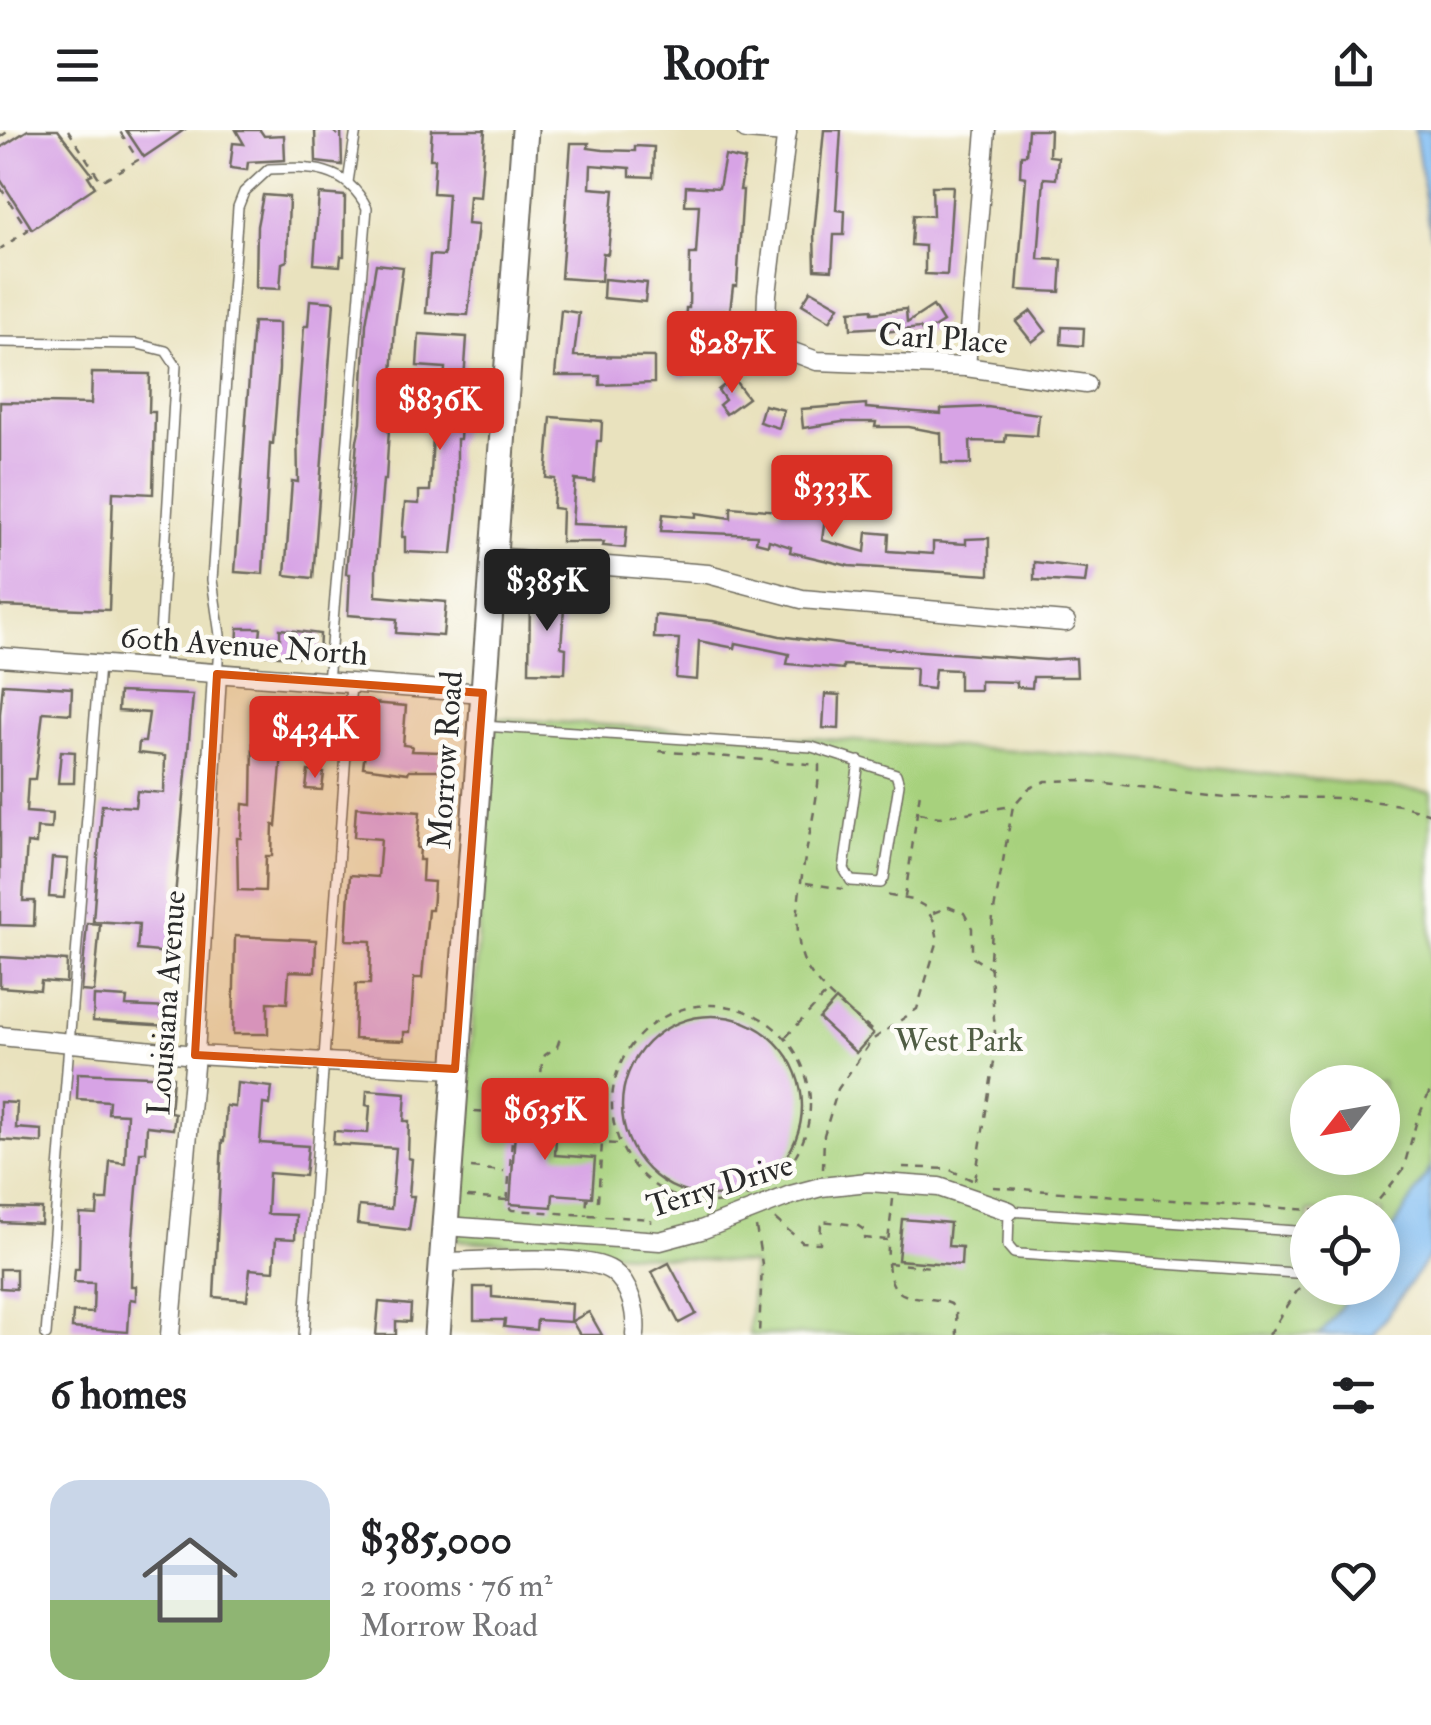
<!DOCTYPE html>
<meta charset="utf-8">
<style>
body{margin:0;font-family:"IM FELL Double Pica",serif;background:#f6f6f6;color:#202124;height:100vh;display:flex;flex-direction:column;font-size:38px;white-space:nowrap}
*{box-sizing:border-box;margin:0}
p{font-size:32px;color:#757577}
.icon{flex:none;width:55px;height:55px;fill:none;stroke:currentColor;stroke-width:2;stroke-linecap:round;stroke-linejoin:round}
.map{position:relative;height:1205px;overflow:hidden}
.sheet{display:flex;flex-direction:column;background:#fff;flex:1}
.sheet>*{flex:none}
.needle{width:65px;rotate:239deg}
.controls{position:absolute;left:1290px;top:935px;display:grid;gap:20px}
.controls a{display:grid;place-items:center;width:110px;height:110px;border-radius:50%;background:#fff;box-shadow:0 5px 25px #0003;font-size:50px}
.price{position:absolute;translate:-50% -85px;padding:0 22px;border-radius:10px;background:#d93025;color:#fff;font-size:32px;line-height:65px;filter:drop-shadow(0 2px 5px #0008)}
.price::after{content:'';position:absolute;left:50%;top:60px;width:30px;height:22px;margin-left:-15px;background:inherit;clip-path:polygon(0 0,100% 0,50% 100%)}
.price.active{background:#222;color:#fff}
ul{padding:0;list-style:none}
li{display:flex;align-items:center;gap:30px;height:250px;padding:0 50px}
li span{display:grid;place-items:center;flex:none;width:280px;height:200px;border-radius:30px;color:#555}
li>.icon{margin-inline-start:auto}
span .icon{width:120px;height:120px;fill:#fffc;stroke-width:1}
li b{font-size:42px}
h2{display:flex;justify-content:space-between;align-items:center;height:120px;padding:0 50px;font-size:42px}
header{display:flex;justify-content:space-between;align-items:center;height:130px;padding:0 50px;background:#fff;font-size:45px;font-weight:800}
.map>svg:first-child{display:block}
</style>
<header><svg class="icon" aria-label="menu" viewBox="0 0 24 24"><path d="M4 6h16M4 12h16M4 18h16"/></svg>Roofr<svg class="icon" aria-label="share" viewBox="0 0 24 24"><path d="M12 15V3M7 8l5-5 5 5M5 13v7h14v-7"/></svg></header>
<div class="map">
<svg width="1431" height="1205" viewBox="0 0 1431 1205">
<rect width="100%" height="100%" fill="#fdfcf7"/>
<filter id="ink" filterUnits="userSpaceOnUse"><feTurbulence type="fractalNoise" baseFrequency=".01" numOctaves="2"/><feDisplacementMap in="SourceGraphic" scale="20" xChannelSelector="R" yChannelSelector="G"/><feConvolveMatrix kernelMatrix="1 2 1 2 8 2 1 2 1" color-interpolation-filters="sRGB"/></filter>
<filter id="wash" filterUnits="userSpaceOnUse"><feTurbulence type="fractalNoise" baseFrequency=".0048" numOctaves="4" result="noise"/><feDisplacementMap in="SourceGraphic" scale="40" xChannelSelector="R" yChannelSelector="G"/><feGaussianBlur stdDeviation="2.25" result="paint"/><feColorMatrix in="noise" values="0 0 0 0 0 0 0 0 0 0 0 0 0 0 0 0 0 1.4 0 .05"/><feComposite in="paint" operator="in"/></filter>
<g filter="url(#wash)">
<rect width="100%" height="100%" fill="#e9e2be"/>
<path fill="#a7d17d" stroke="#697e54" stroke-width="2.5" fill-rule="evenodd" d="M494,588L1110,627L1431,662V1062L1383,1146L1382,1082H1308V1158H1375L1335,1205H749L753,1134L457,1110ZM1308,952H1382V1028H1308Z"/>
<g fill="#81bdf3" stroke="#56748f" stroke-width="2.5">
<path d="M1414,0H1431V107L1415,3Z"/>
<path d="M1431,1037V1124L1373,1205H1320L1355,1158H1382L1383,1116Z"/>
</g>
<g id="blocks">
<g fill="#d7a3e5">
<path d="M28,0H58L92,44L88,46L95,57L32,99L0,49V18Z"/>
<path d="M126,0H184L144,27Z"/>
<path d="M236,0H260L264,6L284,5L285,30L248,32L247,40L230,38L233,13L244,14Z"/>
<path d="M315,0H341L342,35L316,32Z"/>
<path d="M432,0H485L480,67L469,66L467,94L478,95L468,185L426,183L430,125L444,126L448,64L433,63L435,29H430Z"/>
<path d="M824,0H841L836,80L845,81L844,105H834L832,140L815,139L814,103Z"/>
<path d="M1028,0H1050L1049,26L1058,27L1056,49L1044,48L1038,129L1062,130L1060,162L1017,160L1026,47L1020,46L1021,25H1026Z"/>
<path d="M571,13H589L588,18L603,20L635,21V16L654,17L653,47L630,46V38L591,35L590,58L614,60L608,124L603,123L601,151L561,148Z"/>
<path d="M725,26L745,30L740,60H743L737,156H733L730,181L724,180L723,197H718L724,240L679,247L676,233L684,231L681,211L684,210L686,178H689L690,124H696L699,75H685L686,56L719,58Z"/>
<path d="M932,56H953L947,145L925,144V116L911,115L913,85L933,86Z"/>
<path d="M319,64L345,66L344,126H341L340,136L314,134Z"/>
<path d="M263,65L289,67L287,131L282,133L280,159L256,158L257,96Z"/>
<path d="M376,134L403,137L395,195L386,350H383L376,437V466L446,472L443,506L396,503L397,489L348,485L350,444H346L357,311L361,292L366,194Z"/>
<path d="M604,149L647,153L645,172L603,168Z"/>
<path d="M811,160L839,176L830,191L802,174Z"/>
<path d="M310,170L334,172L313,448L285,445L292,351L298,352L297,290L304,196H308Z"/>
<path d="M933,176L943,192L924,204L920,198L883,202V197L851,199L850,181L872,179V183L906,179L907,193Z"/>
<path d="M561,180L579,183L574,226L654,227V253L600,255V246H555Z"/>
<path d="M1031,181L1046,201L1032,212L1016,192Z"/>
<path d="M253,192L279,193V239L273,314L270,313L263,444L235,442Z"/>
<path d="M1062,197L1084,198L1083,216L1061,214Z"/>
<path d="M419,204L467,207L460,309H457V377L452,424L405,422V407H402L405,373L419,374V361H430L434,287L442,288L445,238L417,236Z"/>
<path d="M92,243L150,244L149,282H155L153,364L113,362L109,480L0,476V272L91,274Z"/>
<path d="M733,248L748,268L726,284L719,275L725,270L718,260Z"/>
<path d="M866,274V278L941,284V279L987,277L1039,284L1037,306L1006,304L1005,312L970,311L971,334H958L942,333L941,303L909,297H875L876,292H842L803,298L801,279Z"/>
<path d="M764,275L784,280L779,298L759,292Z"/>
<path d="M551,287L602,291L601,311H597L594,352L575,350L572,394L627,396L625,418L603,416L604,412H561L562,379L553,378L555,349L546,348Z"/>
<path d="M862,350L878,351L877,372L861,371Z"/>
<path d="M786,359L799,362L795,375L826,379L822,410L865,422L867,402L889,404L888,421L933,424V412L966,414V409L989,408V445L849,436L790,422L791,417L769,410L768,415L756,412L757,405L661,401L663,384L696,387V383L731,388V377L780,381Z"/>
<path d="M1034,432L1087,438L1085,453L1034,450Z"/>
<path d="M530,465H565L561,517L566,518L565,543L529,542Z"/>
<path d="M655,485L713,491L780,506L853,516L1046,530L1076,528L1077,547H1033L1032,558L1017,557V552L980,551V560H959V540L935,539L933,559L915,557L916,538L843,535V539L787,534L789,524L736,513L735,518L699,511L697,550L676,548L679,509L654,508Z"/>
<path d="M238,498H261L260,508L280,509V499L320,504L319,527L279,526L237,521Z"/>
<path d="M3,554L72,558L71,584L43,582L35,649H28L26,682L52,684L51,699L37,698L36,714L27,713L23,771H35L34,796L0,795V584Z"/>
<path d="M119,562L193,565L170,823L137,820L139,794L93,791L102,675L135,677L137,661L164,663L165,626L138,623L139,612H145L149,583L118,581Z"/>
<path d="M825,564L840,565L839,599L823,598Z"/>
<path d="M372,573L406,576L403,615L412,616L411,621L440,622V640H409L408,643L363,637Z"/>
<path d="M262,574L286,575L276,696L273,695L272,726H266L265,761L238,760L237,708H241L243,674L252,675L253,609H260Z"/>
<path d="M61,621L75,622L74,653H58Z"/>
<path d="M308,641L324,643L322,660L306,659Z"/>
<path d="M356,677L420,682L417,718H420L419,730H423L422,751L434,752L432,780H428L422,848H414L410,902H404V911L354,909L356,854H370L371,811L346,810L350,745L378,747L381,709L354,707Z"/>
<path d="M52,728L68,729L64,768L49,767Z"/>
<path d="M87,793L100,794L94,862L81,861Z"/>
<path d="M235,806L316,810L315,842L289,841L287,873L268,872V904H233Z"/>
<path d="M0,827L67,831L66,853L41,851L40,860L0,857Z"/>
<path d="M94,866L127,868L126,876L169,878L168,896L93,891Z"/>
<path d="M836,870L873,904L856,923L819,889Z"/>
<circle cx="712" cy="976" r="90"/>
<path d="M78,943L173,947L170,982L175,983L173,999L147,996L146,1022H140L132,1119L131,1156H136V1170L130,1169L128,1202L72,1198L73,1182L93,1183L94,1153L74,1152L75,1139H79L80,1084L97,1085L98,1070H107L110,1031L125,1033L127,984L108,983L109,971L77,969Z"/>
<path d="M237,953L272,957L270,975L263,974L260,1013L308,1016L305,1046L269,1043L267,1084L296,1085L295,1109L276,1108L274,1141L250,1139L247,1170L214,1167L222,1011H224L226,976L235,977Z"/>
<path d="M525,959L537,960L535,990L557,992L555,1025L595,1028L592,1067L553,1064L552,1077L510,1074L516,988L523,989Z"/>
<path d="M367,960L406,963L404,991H409L408,1028L412,1029L409,1066H414L409,1100L357,1094L359,1076L391,1079L396,1018L333,1014L334,1001L368,1003L370,976L366,975Z"/>
<path d="M0,972L17,973L16,998L42,1000V1013L0,1010Z"/>
<path d="M0,1078L42,1079L41,1094L0,1092Z"/>
<path d="M902,1089L950,1093L948,1116L962,1117L961,1135L898,1130Z"/>
<path d="M669,1133L696,1184L679,1193L652,1142Z"/>
<path d="M0,1139H16V1159L0,1158Z"/>
<path d="M474,1157H492V1167L572,1174L571,1192L537,1190L536,1200L504,1197L505,1190H474Z"/>
<path d="M379,1172L411,1175L410,1192L396,1191V1205H376Z"/>
<path d="M589,1182L602,1205H580L572,1191Z"/>
</g>
</g>
</g>
<g filter="url(#ink)">
<use href="#blocks" fill-opacity="0" stroke="#6e6b5e" stroke-width="2.5"/>
<g fill="none" stroke-linecap="round" stroke-linejoin="round">
<defs>
<g id="lane">
<path d="M348,52L356,0"/>
<path d="M0,212L138,214L166,221L176,236L158,539"/>
<path d="M217,544L220,505L212,450L238,77L244,62L269,39C311,37 346,36 367,78L328,552"/>
<path d="M483,596L812,617L896,644L899,654L884,748L881,753L851,751L844,739L859,631"/>
<path d="M1308,1108L1296,1101L1009,1081L1008,1116L1014,1123L1020,1124L1295,1143L1304,1141L1308,1126"/>
<path d="M46,1205L99,535"/>
<path d="M304,1205L351,554"/>
</g>
<g id="street">
<path d="M746,0L787,3"/>
<path d="M787,0L767,164L766,192L777,216L817,231L966,237L1086,254"/>
<path d="M966,237L986,0"/>
<path d="M495,427L708,444L802,469L1066,492"/>
<path d="M0,527L483,563"/>
<path d="M0,906L195,925L455,939"/>
<path d="M445,1096L660,1111L701,1100L791,1065L821,1057L868,1052L939,1057L1009,1081"/>
<path d="M441,1132C478,1132 586,1122 612,1141C631,1155 637,1183 635,1205"/>
<path d="M170,1205L195,925L217,544"/>
</g>
<path id="secondary" d="M437,1205L525,0"/>
</defs>
<use href="#lane" stroke="#6e6b5e" stroke-width="12"/>
<use href="#street" stroke="#6e6b5e" stroke-width="21"/>
<use href="#secondary" stroke="#6e6b5e" stroke-width="29"/>
<g stroke="#6e6b5e" stroke-width="2.5" stroke-dasharray="8 8" stroke-linecap="butt">
<path d="M68,0L101,51L138,30L119,0"/>
<path d="M332,0L342,9"/>
<path d="M0,7L10,0"/>
<path d="M0,57L28,100L0,119"/>
<path d="M659,621L819,635C820,691 778,793 809,841C825,866 856,886 877,905"/>
<path d="M919,683L939,687L1013,676"/>
<path d="M806,753L843,759"/>
<path d="M905,767L920,662"/>
<path d="M933,783L949,777L964,783L972,798V827L990,838"/>
<circle cx="711" cy="974" r="99"/>
<path d="M786,907L828,862"/>
<path d="M474,981L570,988L596,996L602,1013L598,1070L587,1069L586,1085"/>
<path d="M538,990L542,932L545,925L557,917L560,908"/>
<path d="M593,1013L620,1014"/>
<path d="M510,1036L514,985"/>
<path d="M903,1037L948,1039L972,1050"/>
<path d="M471,1038L504,1041"/>
<path d="M823,1039L824,1005L838,959L872,910L917,879L938,810L934,791L924,776L913,770L885,765"/>
<path d="M509,1047L507,1076L512,1080L651,1089V1093"/>
<path d="M975,1050L996,919L990,828L993,786L1013,676L1028,659L1046,651L1080,650L1226,667L1350,668L1400,675L1431,684"/>
<path d="M993,1057L1338,1082"/>
<path d="M467,1067L507,1070"/>
<path d="M893,1069C891,1093 877,1156 905,1165C920,1169 937,1168 951,1174L956,1182L957,1205"/>
<path d="M1369,1082L1403,1040L1417,990L1431,959"/>
<path d="M775,1089L802,1112L820,1113L821,1091L857,1095L864,1100V1108L888,1110"/>
<path d="M756,1097L762,1134L759,1205"/>
<path d="M888,1133L932,1137"/>
<path d="M1269,1205L1297,1161L1306,1155"/>
</g>
<use href="#lane" stroke="#fff" stroke-width="9"/>
<use href="#street" stroke="#fff" stroke-width="18"/>
<use href="#secondary" stroke="#fff" stroke-width="25"/>
</g>
</g>
<path fill="#d5540f" fill-opacity="0.2" stroke="#d5540f" stroke-width="8" stroke-linejoin="round" d="M217,544L483,563L455,939L195,925Z"/>
<g text-anchor="middle" dominant-baseline="central" stroke-width="9" stroke-linejoin="round" paint-order="stroke">
<g font-size="32" fill="#2b2b2b" stroke="#fdfcf7">
<text transform="translate(943 209) rotate(4)">Carl Place</text>
<text transform="translate(244 516) rotate(4)">60th Avenue North</text>
<text transform="translate(446 630) rotate(-86)">Morrow Road</text>
<text transform="translate(167 873) rotate(-86)">Louisiana Avenue</text>
<text transform="translate(720 1056) rotate(-17)">Terry Drive</text>
</g>
<g font-size="32" fill="#505d44" stroke="#fdfcf7">
<text x="959" y="911">West Park</text>
</g>
</g>
</svg>
<div class="controls">
<a><svg class="needle" viewBox="-14 -14 28 28"><path d="M0-13l5 13h-10z" fill="#e53935"/><path d="M0 13l5-13h-10z" fill="#757577"/></svg></a>
<a><svg class="icon" aria-label="locate" viewBox="0 0 24 24"><circle cx="12" cy="12" r="6"/><path d="M12 2v4M12 18v4M2 12h4M18 12h4"/></svg></a>
</div>
<b class="price" style="left:732px;top:266px">$287K</b>
<b class="price" style="left:440px;top:323px">$836K</b>
<b class="price" style="left:832px;top:410px">$333K</b>
<b class="price active" style="left:547px;top:504px">$385K</b>
<b class="price" style="left:315px;top:651px">$434K</b>
<b class="price" style="left:545px;top:1033px">$635K</b>
</div>
<section class="sheet">
<h2>6 homes<svg class="icon" aria-label="filters" viewBox="0 0 24 24"><path d="M4 7h16M4 17h16"/><circle cx="9" cy="7" r="2"/><circle cx="15" cy="17" r="2"/></svg></h2>
<ul>
<li><span style="background:linear-gradient(#c9d6e8 60%,#8fb573 0)"><svg class="icon" aria-label="home" viewBox="0 0 24 24"><path d="M3 11l9-7 9 7M6 9v11h12V9"/></svg></span><div><b>$385,000</b><p>2 rooms · 76 m²</p><p>Morrow Road</p></div><svg class="icon" aria-label="heart" viewBox="0 0 24 24"><path d="M12 20l-8-8c-3-5 5-10 8-4 3-6 11-1 8 4z"/></svg></li>
</ul>
</section>
